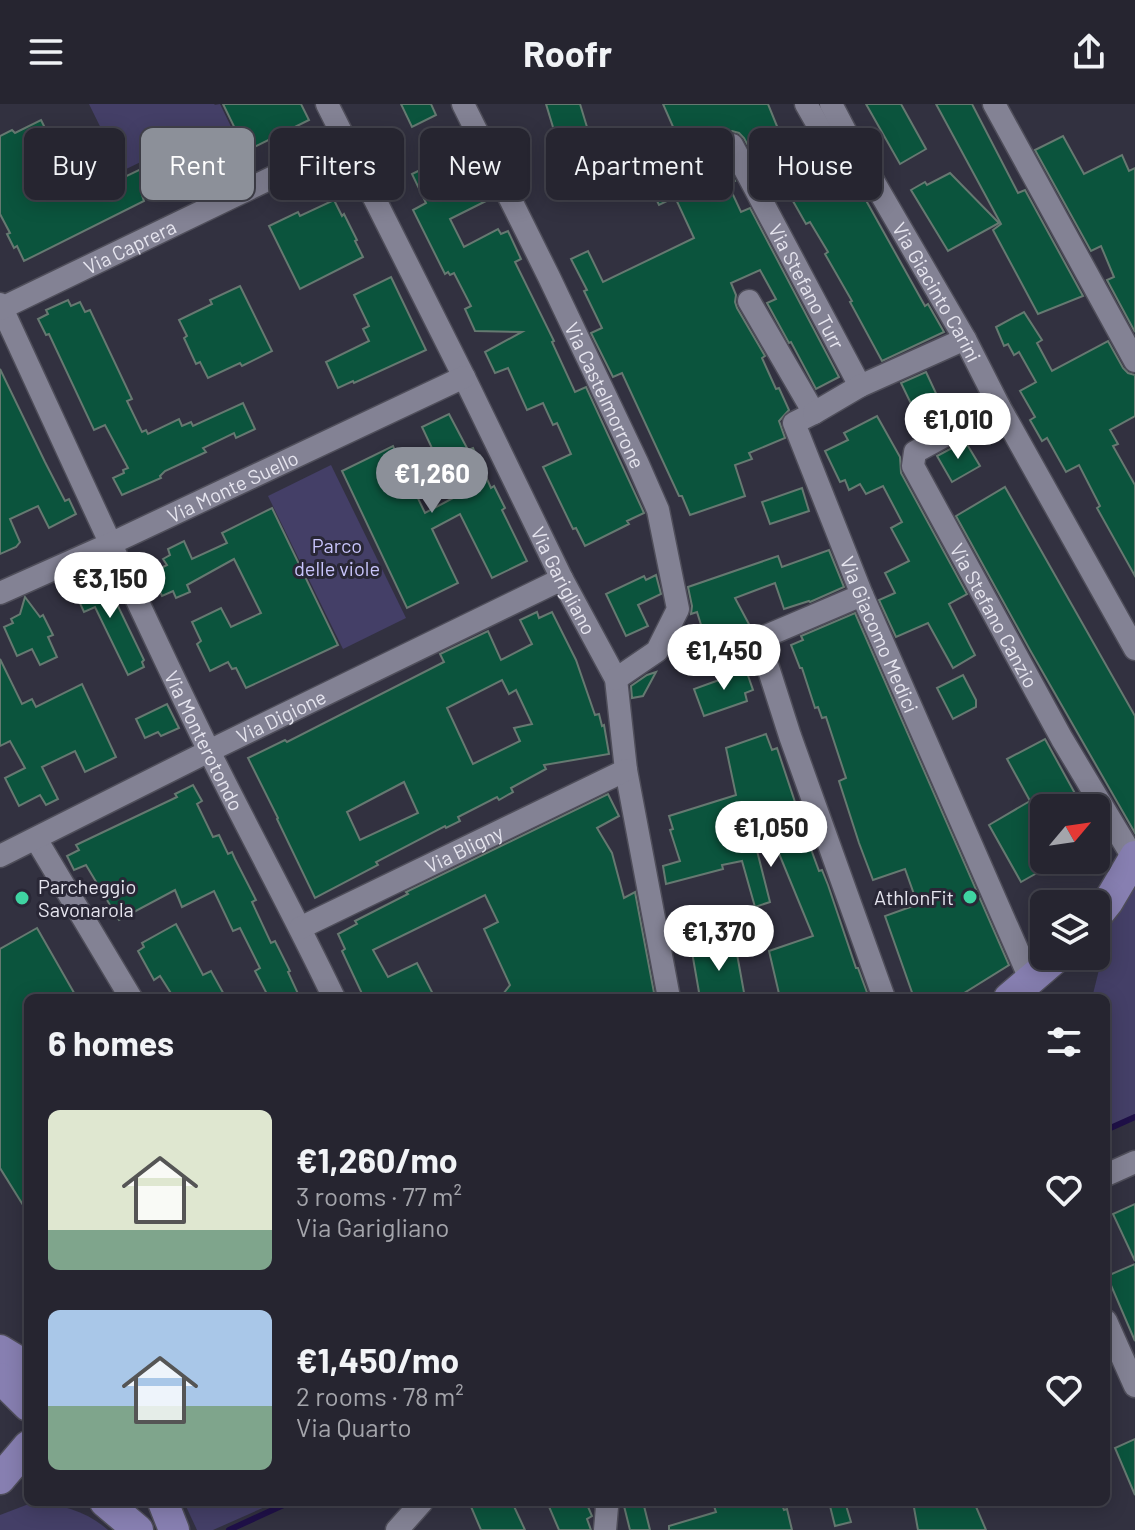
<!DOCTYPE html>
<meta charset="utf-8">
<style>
body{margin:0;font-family:Barlow,sans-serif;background:#32313c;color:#f1f3f6;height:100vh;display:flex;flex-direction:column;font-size:30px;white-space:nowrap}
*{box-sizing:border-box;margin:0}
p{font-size:26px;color:#a4a5ab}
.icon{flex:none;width:44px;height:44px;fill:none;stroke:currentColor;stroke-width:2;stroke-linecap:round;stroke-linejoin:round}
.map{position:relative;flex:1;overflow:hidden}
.sheet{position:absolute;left:24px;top:890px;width:1086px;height:512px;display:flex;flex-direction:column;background:#262530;border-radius:12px;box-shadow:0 4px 20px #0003,0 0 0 2px #42424c}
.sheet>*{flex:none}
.top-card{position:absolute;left:24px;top:24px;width:1088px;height:72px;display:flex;gap:16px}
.needle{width:52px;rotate:61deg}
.fabs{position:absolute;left:1030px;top:690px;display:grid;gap:16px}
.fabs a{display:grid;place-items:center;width:80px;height:80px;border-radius:12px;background:#262530;box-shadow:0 4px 20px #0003,0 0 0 2px #42424c;font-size:40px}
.price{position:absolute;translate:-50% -68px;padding:0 18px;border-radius:28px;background:#fff;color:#222;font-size:26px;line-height:52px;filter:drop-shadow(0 2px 4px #0008)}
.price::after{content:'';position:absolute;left:50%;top:48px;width:24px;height:18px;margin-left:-12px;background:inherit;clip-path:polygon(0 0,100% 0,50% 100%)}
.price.current{background:#8c9099;color:#fff}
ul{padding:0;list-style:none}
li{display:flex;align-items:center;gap:24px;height:200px;padding:0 24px}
li span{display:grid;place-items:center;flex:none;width:224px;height:160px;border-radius:12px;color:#555}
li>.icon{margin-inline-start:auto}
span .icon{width:96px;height:96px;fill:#fffc;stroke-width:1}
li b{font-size:34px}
h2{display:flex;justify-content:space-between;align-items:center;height:96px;padding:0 24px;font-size:34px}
.chip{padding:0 28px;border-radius:12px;background:#262530;box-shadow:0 4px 20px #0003,0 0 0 2px #42424c;font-size:28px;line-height:72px}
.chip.current{background:#8c9099;color:#fff}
header{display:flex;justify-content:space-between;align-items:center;height:104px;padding:0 24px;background:#262530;font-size:36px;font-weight:700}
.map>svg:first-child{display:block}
</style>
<header><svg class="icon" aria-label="menu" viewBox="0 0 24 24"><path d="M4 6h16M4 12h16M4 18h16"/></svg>Roofr<svg class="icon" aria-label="share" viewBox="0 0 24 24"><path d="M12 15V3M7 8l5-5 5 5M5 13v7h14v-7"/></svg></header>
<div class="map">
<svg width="1135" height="1426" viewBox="0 0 1135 1426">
<rect width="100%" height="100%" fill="#323140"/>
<g fill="#443f67">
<path d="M89,0H214L215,1L220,0L252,66L226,79L201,29L122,67Z"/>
<path d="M331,361L406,514L343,545L268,392Z"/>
<path d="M1135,769V1012L1106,1026V894H1092L1114,805Z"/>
<path d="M34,1398C61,1400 88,1408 108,1426H0V1411Z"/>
<path d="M184,1398H276L213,1426H197Z"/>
</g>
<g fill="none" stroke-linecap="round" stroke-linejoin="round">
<g stroke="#1f1048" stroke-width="6">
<path d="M1106,1026L1135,1013"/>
<path d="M229,1426L290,1398"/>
</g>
</g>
<g fill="#0b543d" stroke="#667971" stroke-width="2" fill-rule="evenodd">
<path d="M223,0H301L309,16L246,47Z"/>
<path d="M401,0H431L436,11L412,23Z"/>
<path d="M546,0H580L587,23L556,33Z"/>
<path d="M663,0H768L783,37L752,49L744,34L739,29L732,27L725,29L720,34L718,41L719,47L735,77L728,80L741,108L750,104L839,273L816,285L791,238L789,239L767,199L776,195L760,166L731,179L736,191L735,198L737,204L765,252L762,254L776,285L779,284L789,306L779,317L785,334L749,349L752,355L735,361L745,392L690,411L682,392H679L622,269L613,273L591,229L602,224L584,187L587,186L571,155L588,147L603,178L694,134L675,93L659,101L648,78L637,83L626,58L678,34Z"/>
<path d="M866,0H901L926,45L900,60Z"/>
<path d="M936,0H972L1018,89L1025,86L1083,192L1038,210L993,126L1001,120Z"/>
<path d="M41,16L49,32L54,29L66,52L62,54L78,84L103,71L108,81L141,65L151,87L142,91L144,97L24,157L17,142L14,144L7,130L10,129L0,110V32L12,26L15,29Z"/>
<path d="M1063,32L1084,70L1122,51L1129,67L1135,64V228L1107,176L1114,173L1101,142L1091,147L1035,46Z"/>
<path d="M192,36L206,66L187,75L181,64L175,67L166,48Z"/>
<path d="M461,46L466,59L472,56L489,92L484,94L486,97L450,115L464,143L498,125L501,130L508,127L521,155L515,158L554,237L552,238L575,288L586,283L644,409L627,417L629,420L585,442L576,424L573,425L543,363L571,350L557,319L553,321L543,299L527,306L508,264L495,269L485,248L522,228L475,227L465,205L471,202L454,169L450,171L448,168L445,170L413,106L426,99L412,70Z"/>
<path d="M844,57L925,202L928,200L944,228L882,257L850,198L852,197L825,150L828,148L810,118L806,120L789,90L797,85L796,82Z"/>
<path d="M950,69L999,119L948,147L911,86L925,78L927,81Z"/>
<path d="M334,96L342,112L344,110L357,136L355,137L363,153L300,185L269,122L298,108L300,112Z"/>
<path d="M391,173L426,246L354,279L353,277L338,284L326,258L369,237L363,225L369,222L354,191Z"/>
<path d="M240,182L272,247L242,262L240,259L208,274L200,258L196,260L184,234L187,232L179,216L212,200L210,196Z"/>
<path d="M68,196L71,202L80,198L85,208L90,206L132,295L127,297L142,328L146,326L148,330L179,315L182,322L191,318L193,322L243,299L255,325L236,334L234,329L203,344L206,348L165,367L160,372L161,374L122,391L113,374L124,369L123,366L128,364L105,321L94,326L49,230L46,231L38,215L48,210L46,206Z"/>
<path d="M1024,208L1042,236L1037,239L1052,267L1108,237L1123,264L1128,269L1135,271V312L1110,326L1118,340L1113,342L1135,381V472L1097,404L1100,402L1079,361L1066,368L1047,334L1042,337L1030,316L1035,313L1020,287L1036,278L1019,248L1014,251L1008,240L1004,242L996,223Z"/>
<path d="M0,265L45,358L65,397L69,395L76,410L49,424L38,402L10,415L20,438L16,443L0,450Z"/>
<path d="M926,268L940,298L942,297L951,312L935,321L928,304L935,300L916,310L901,279Z"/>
<path d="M449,310L468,346L473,344L491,384L494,382L505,404L502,406L527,457L492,474L460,410L432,425L458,479L407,504L342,367L393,342L425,409L455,393L422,323Z"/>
<path d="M877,312L900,353L901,369L967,490L949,500L975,551L953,564L928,519L896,533L879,496L895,489L885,469L909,457L891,424L902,418L883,382L866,390L860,380L849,386L845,376L840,378L825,347L848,336L844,329Z"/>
<path d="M965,337L980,362L952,378L937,352Z"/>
<path d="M1005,383L1135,612V729L1030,546L956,412Z"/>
<path d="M802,384L809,407L770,420L762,398Z"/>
<path d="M272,404L338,541L246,584L236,564L232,565L228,558L210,567L197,540L201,537L192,518L221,504L231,523L261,509L234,455L187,481L190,488L176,494L173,487L162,492L151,469L167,461L163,455L170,451L168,445L184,437L192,455L227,439L222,429Z"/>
<path d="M829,446L844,483L810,498L809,497L784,505L775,479L735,494L751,524L707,540L697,508L691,510L692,502L688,483L778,452L782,463Z"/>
<path d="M102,469L144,556L142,558L144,563L128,571L95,503L84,508L72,482Z"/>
<path d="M656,471L661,490L638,501L648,522L626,532L606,490L644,472L646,476Z"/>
<path d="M25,493L40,513L43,511L53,531L48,533L57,553L40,561L32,545L17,552L4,523L13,519L11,515L20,510Z"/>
<path d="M537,508L539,514L552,508L576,556L595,611L599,610L602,622L604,621L609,650L544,661L546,665L511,684L513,688L499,696L497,693L458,713L460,717L446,724L445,722L376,758L378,761L315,794L277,715L278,714L248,654L285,636L287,638L444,558L440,550L488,527L501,556L532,540L520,516ZM502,576L509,590L516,586L532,620L514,624L520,637L473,660L447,604ZM404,678L418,709L360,736L347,708Z"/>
<path d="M855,509L1009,861L956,894H914L885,812L913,802L911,795L915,793L905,765L873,776L859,739L839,677L846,674L826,613L822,614L818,603L815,604L802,564H800L791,541L803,536L801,532Z"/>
<path d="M0,555L22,600L32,595L36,603L82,580L116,653L85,668L75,647L42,663L58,695L46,701L40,691L19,702L5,674L25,664L10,637L0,642Z"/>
<path d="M745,563L753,586L745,589L747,597L704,612L694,585L719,576L718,572Z"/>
<path d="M656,568L643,592L632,594L631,582L647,571Z"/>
<path d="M963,571L976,596V603L953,615L937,584Z"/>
<path d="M167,600L179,624L161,632L158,628L145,634L136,615Z"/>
<path d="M766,630L772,646L777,644L797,704L801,703L812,736L808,737L819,767L822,766L828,781L856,864H858L869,894H780L769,847L813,832L766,718L751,723L770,798L755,803L742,757L722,761L723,765L666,780L663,762L680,757L670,726L673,725L669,712L736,691L726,644Z"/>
<path d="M1045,635L1083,704H1044V765L1021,778L989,721L1030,697L1007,655Z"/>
<path d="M193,681L202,697L197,700L213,733L219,731L228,750L232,748L235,755L256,796L252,798L271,839L275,837L290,867L288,868L300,894H269L255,867L260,864L240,824L233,827L214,787L182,803L175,786L119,816L86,761L74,766L67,752L79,746L76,741L177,693L175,690Z"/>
<path d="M608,690L619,712L597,724L612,749L624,794L635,788L655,894H500L510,881L484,825L498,818L485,791L373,846L388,873L417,859L435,894H364L342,847L345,845L338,830L357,820L355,817L408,790L406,788Z"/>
<path d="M176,820L203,871L211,867L226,894H174L160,872L154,876L138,847L144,843L142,839Z"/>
<path d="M37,824L77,894H28V1109L0,1064V845Z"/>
<path d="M735,839L745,894H700L692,848Z"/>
<path d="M1135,1100V1157L1113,1110Z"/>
<path d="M1135,1160V1237L1107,1172Z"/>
<path d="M1135,1335V1391L1115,1344Z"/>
<path d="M469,1398H512L525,1426H481Z"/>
<path d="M547,1398H586L592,1412L587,1415L591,1426H559Z"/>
<path d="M623,1398H643L650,1426H630Z"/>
<path d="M724,1398H781L784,1406L787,1405L792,1426H669V1422L716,1408L714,1402Z"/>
<path d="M829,1398H845L851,1418L835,1422Z"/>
<path d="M913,1398H974L986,1426H918Z"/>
</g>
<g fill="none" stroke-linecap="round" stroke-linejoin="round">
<defs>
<g id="minor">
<path id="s1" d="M327,0L464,273L562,475L616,575L626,666L669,894"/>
<path id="s2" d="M463,0L549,173L637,358L658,406L678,505L657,547L616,575"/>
<path d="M806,0L827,37L853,42"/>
<path id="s3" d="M831,0L853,42L965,235L999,302L1135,545"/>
<path d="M994,0L1135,257"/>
<path id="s4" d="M732,41L860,282"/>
<path id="s5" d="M749,197L814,309L794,319L862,491L1031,877"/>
<path id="s6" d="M0,200C69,349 136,498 208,645C249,728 294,810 334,894"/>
<path id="s7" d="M0,205L346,38"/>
<path id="s8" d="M999,302L915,348L913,362L1062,635L1134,755"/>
<path d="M814,309L860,282L965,235"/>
<path id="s9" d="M0,489L110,440L464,273"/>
<path d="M862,491L759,535L790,632L884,894"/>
<path d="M36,735L131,894"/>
<path id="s10" d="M0,752L209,647L562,475"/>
<path id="s11" d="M300,824L626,666"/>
<path d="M1106,1071L1135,1058"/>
<path d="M1106,1217L1135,1282"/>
<path d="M397,1426L422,1398"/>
<path d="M605,1426L607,1403L605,1398"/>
</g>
<g id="secondary">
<path d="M1096,813L1108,798L1135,752"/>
<path d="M1009,894L1058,852"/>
<path d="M0,1246L28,1263"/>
<path d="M0,1274L28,1302"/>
<path d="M0,1375L28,1342"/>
<path d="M105,1398L138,1426"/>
<path d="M163,1398L174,1426"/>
</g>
</defs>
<use href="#minor" stroke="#4f4e5a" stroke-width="25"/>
<use href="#secondary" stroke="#4f4e5a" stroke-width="33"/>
<use href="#minor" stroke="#838294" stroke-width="22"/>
<use href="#secondary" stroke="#877fb1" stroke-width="30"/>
</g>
<g fill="#3fd4a2" stroke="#292736" stroke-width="3">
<circle cx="970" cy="793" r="8"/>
<circle cx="22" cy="794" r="8"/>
</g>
<g text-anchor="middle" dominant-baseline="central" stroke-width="6" stroke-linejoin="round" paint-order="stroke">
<g font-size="20" fill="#e6e5ef" stroke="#292736">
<text stroke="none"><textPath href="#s7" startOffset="144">Via Caprera</textPath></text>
<text stroke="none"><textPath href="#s4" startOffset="160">Via Stefano Turr</textPath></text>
<text stroke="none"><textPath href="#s3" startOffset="216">Via Giacinto Carini</textPath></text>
<text stroke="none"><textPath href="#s2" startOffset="324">Via Castelmorrone</textPath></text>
<text stroke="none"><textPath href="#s9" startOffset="256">Via Monte Suello</textPath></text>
<text stroke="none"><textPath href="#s1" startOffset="532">Via Garigliano</textPath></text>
<text stroke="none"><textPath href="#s8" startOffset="280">Via Stefano Canzio</textPath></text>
<text stroke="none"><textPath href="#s5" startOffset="380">Via Giacomo Medici</textPath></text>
<text stroke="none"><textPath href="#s10" startOffset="314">Via Digione</textPath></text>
<text stroke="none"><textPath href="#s6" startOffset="482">Via Monterotondo</textPath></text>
<text stroke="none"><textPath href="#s11" startOffset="182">Via Bligny</textPath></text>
</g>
<g font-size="20" fill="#c9c5fc" stroke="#292736">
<text x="337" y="441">Parco<tspan x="337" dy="23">delle viole</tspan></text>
</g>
<g font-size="20" fill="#e6e5ef" stroke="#292736" text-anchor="start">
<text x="38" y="782">Parcheggio<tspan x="38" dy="23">Savonarola</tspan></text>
<text x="954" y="793" text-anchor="end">AthlonFit</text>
</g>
</g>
</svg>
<div class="fabs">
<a><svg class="needle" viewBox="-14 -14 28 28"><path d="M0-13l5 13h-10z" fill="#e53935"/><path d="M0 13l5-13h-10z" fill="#a4a5ab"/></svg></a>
<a><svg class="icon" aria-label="layers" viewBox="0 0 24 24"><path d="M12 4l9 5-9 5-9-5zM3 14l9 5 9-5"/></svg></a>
</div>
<b class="price" style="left:958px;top:357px">€1,010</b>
<b class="price current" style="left:432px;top:411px">€1,260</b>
<b class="price" style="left:110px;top:516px">€3,150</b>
<b class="price" style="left:724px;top:588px">€1,450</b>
<b class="price" style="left:771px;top:765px">€1,050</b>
<b class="price" style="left:719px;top:869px">€1,370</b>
<div class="top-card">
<a class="chip">Buy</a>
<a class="chip current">Rent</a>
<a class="chip">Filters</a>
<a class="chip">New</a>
<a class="chip">Apartment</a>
<a class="chip">House</a>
</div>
<section class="sheet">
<h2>6 homes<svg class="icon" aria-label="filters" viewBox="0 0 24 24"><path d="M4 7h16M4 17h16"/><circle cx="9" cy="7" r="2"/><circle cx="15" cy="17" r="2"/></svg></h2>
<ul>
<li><span style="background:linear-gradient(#dfe7d0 75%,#7fa58c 0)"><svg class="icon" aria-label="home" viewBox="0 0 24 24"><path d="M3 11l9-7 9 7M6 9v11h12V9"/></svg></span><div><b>€1,260/mo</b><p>3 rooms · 77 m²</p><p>Via Garigliano</p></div><svg class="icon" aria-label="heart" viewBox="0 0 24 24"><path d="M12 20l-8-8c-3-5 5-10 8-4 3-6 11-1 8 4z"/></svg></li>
<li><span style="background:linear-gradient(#a9c7e8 60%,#7fa58c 0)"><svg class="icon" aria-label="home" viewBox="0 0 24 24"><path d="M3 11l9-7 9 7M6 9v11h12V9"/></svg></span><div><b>€1,450/mo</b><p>2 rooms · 78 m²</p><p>Via Quarto</p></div><svg class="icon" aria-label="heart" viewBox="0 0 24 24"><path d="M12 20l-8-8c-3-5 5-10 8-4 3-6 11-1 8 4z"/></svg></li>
</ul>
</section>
</div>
